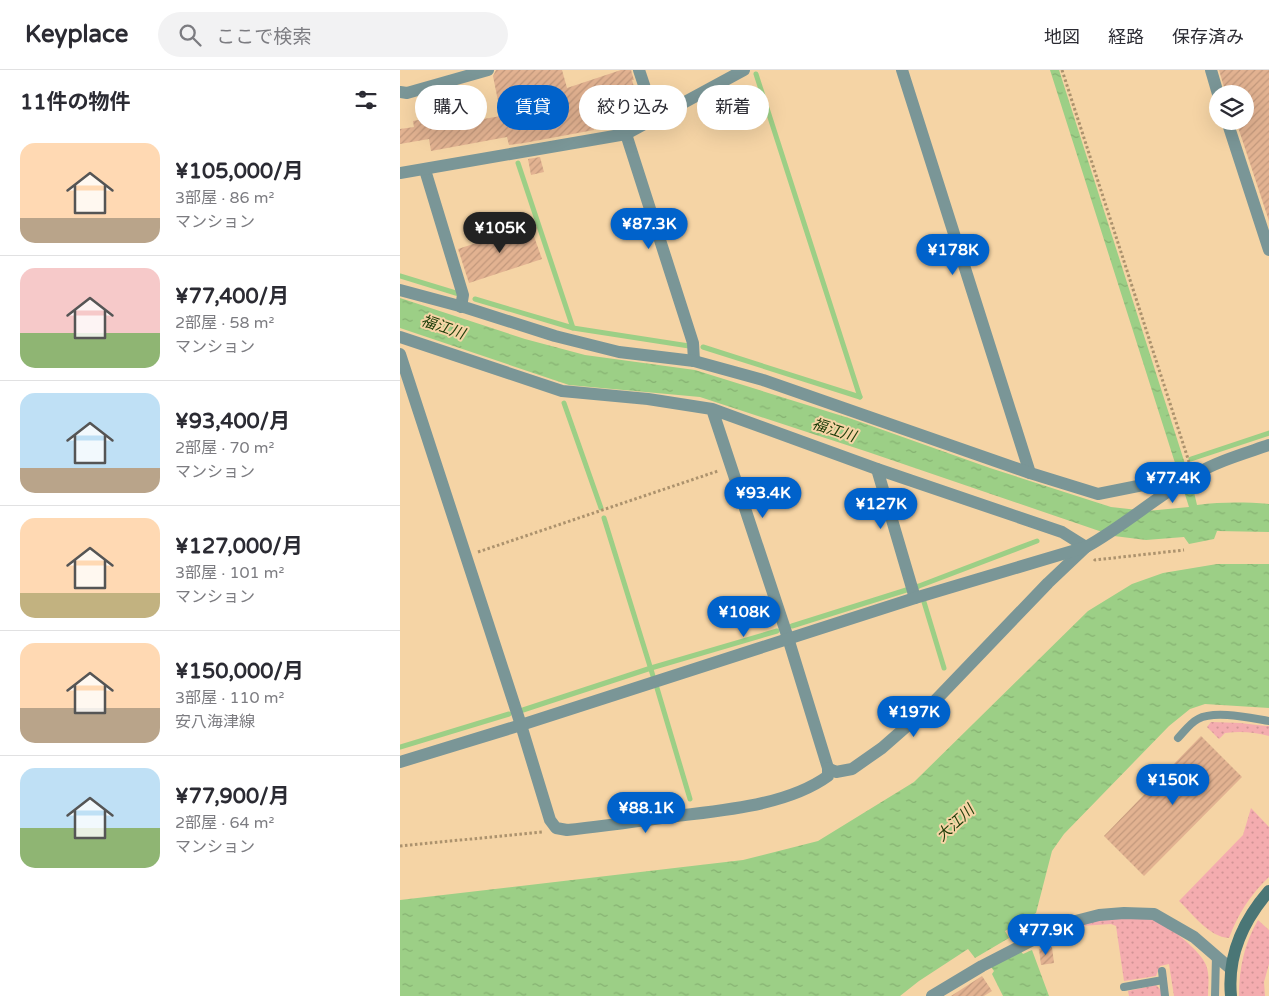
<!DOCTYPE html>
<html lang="ja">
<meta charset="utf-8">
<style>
body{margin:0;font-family:"Varela Round","Noto Sans JP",sans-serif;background:#f2f2f3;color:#2b2b33;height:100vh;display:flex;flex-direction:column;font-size:19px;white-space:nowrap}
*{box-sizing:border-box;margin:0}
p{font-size:16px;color:#7c7c81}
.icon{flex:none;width:28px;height:28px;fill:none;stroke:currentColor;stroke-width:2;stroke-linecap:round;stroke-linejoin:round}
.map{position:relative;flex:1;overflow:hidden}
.sheet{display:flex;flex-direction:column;background:#fff;width:400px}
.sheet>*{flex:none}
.hud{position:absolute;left:15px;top:15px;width:475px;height:45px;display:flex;gap:10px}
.controls{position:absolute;left:809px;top:15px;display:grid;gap:10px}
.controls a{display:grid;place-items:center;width:45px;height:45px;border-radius:50%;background:#fff;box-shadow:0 5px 20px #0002;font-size:25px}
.price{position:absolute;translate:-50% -42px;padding:0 11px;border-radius:18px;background:#0062cb;color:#fff;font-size:16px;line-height:32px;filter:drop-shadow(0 1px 2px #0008)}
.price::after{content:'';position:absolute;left:50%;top:30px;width:15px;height:11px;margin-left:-8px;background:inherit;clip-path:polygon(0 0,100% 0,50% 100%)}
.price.active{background:#222;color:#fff}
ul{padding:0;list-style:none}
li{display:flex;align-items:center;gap:15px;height:125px;padding:0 20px}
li+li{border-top:1px solid #e1e1e2}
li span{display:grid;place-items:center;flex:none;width:140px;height:100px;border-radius:15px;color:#555}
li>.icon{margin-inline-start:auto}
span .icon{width:60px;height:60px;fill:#fffc;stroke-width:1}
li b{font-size:21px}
h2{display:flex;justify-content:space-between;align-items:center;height:60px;padding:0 20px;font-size:21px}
.tag{padding:0 18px;border-radius:22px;background:#fff;box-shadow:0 5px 20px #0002;font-size:18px;line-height:45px}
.tag.active{background:#0062cb;color:#fff}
header{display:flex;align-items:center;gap:30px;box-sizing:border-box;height:70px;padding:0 25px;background:#fff;border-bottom:1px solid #e1e1e2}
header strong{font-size:24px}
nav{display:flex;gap:28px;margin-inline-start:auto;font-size:18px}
.search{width:350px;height:45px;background:#f2f2f3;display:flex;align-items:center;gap:12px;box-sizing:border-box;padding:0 18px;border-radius:28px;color:#7c7c81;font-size:19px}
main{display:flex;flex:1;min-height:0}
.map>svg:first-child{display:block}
</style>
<header>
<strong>Keyplace</strong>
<div class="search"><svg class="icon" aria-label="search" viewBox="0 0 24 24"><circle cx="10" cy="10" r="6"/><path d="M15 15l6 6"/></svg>ここで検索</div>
<nav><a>地図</a><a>経路</a><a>保存済み</a></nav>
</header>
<main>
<section class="sheet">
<h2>11件の物件<svg class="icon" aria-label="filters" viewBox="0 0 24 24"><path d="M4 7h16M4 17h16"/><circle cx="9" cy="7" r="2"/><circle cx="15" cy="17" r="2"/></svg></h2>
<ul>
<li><span style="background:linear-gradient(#ffd9b3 75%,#b9a48a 0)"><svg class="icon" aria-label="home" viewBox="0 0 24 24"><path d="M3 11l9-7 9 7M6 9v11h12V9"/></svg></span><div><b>¥105,000/月</b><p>3部屋 · 86 m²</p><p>マンション</p></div></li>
<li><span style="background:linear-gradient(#f6c9c9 65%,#8fb573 0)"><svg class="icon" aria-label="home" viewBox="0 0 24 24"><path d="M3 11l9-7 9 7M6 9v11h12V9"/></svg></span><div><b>¥77,400/月</b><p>2部屋 · 58 m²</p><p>マンション</p></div></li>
<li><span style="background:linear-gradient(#bfe0f5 75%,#b9a48a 0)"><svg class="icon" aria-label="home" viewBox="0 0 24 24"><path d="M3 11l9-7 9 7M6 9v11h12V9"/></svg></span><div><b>¥93,400/月</b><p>2部屋 · 70 m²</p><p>マンション</p></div></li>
<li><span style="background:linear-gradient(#ffd9b3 75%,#c2b280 0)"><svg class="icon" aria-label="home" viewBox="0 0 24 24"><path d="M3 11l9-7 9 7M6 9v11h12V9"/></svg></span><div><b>¥127,000/月</b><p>3部屋 · 101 m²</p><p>マンション</p></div></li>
<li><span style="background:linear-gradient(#ffd9b3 65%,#b9a48a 0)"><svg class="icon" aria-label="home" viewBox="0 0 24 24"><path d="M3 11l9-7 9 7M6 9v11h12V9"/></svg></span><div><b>¥150,000/月</b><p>3部屋 · 110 m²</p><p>安八海津線</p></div></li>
<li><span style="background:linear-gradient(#bfe0f5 60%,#8fb573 0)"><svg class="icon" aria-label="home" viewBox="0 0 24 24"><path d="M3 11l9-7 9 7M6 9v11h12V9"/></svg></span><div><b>¥77,900/月</b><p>2部屋 · 64 m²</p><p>マンション</p></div></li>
</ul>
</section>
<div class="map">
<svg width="869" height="926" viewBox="0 0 869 926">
<defs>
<pattern id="grass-dots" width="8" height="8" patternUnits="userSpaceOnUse" patternTransform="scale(1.25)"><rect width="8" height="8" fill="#f4acaf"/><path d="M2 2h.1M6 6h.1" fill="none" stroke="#d19395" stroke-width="1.8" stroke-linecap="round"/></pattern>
<pattern id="water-ripples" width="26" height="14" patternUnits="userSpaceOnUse" patternTransform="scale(1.25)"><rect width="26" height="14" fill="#9ccf86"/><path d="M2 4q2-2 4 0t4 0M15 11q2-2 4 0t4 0" fill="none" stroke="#86b172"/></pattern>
<pattern id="building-hatch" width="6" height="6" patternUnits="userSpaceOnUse" patternTransform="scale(1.25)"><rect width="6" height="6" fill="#e2b291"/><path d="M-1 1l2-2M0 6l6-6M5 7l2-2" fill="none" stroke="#c2987c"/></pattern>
</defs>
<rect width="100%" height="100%" fill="#f5d4a5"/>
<g fill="url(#grass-dots)">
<path d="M811,652L840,653L866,656H869V666C854,662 840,661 825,663L819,669L807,657Z"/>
<path d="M851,738L869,757V807C850,825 838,844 829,868C809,867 793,844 779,831L843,765Z"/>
<path d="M724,846C733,847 746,846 755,850C769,856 801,881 806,895C810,905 808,916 808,926H774L769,894L760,896L756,906L724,911L716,856L711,854L681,856V853Z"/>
<path d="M858,850L869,860V894L864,912L865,926H839C839,899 844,874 858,850Z"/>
<path d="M756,915L761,920L762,926H729L728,921Z"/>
</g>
<g fill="url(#water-ripples)">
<path d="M650,0H659L794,422L797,435C822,432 843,432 869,434V462L817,461L814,469L789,474L784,467L746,470L714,466L468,382L300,327L169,315L0,258V228L125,269L185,285L295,300L452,349L590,398L711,437L747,441L789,437Z"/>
<path d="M817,494H869V638L805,634L790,639L769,656L664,764L652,781L636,843L605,861L609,868L575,888L568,879L519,911L500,926H0V830L343,790L418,771L514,712L688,541L732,514L763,503Z"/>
<path d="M620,880L623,884L632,880L649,926H603L592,904L594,901L591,897Z"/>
</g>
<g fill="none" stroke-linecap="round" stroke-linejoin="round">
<g stroke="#9ccf86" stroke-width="5">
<path d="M356,4L460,327"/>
<path d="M118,93L173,258"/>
<path d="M0,206L59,224"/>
<path d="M75,229L173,258L289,276"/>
<path d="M303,277L460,327"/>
<path d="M164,333L201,438"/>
<path d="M791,389L869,363"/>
<path d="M204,448L253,606"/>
<path d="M524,532L544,598"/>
<path d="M392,556L519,516L637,471"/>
<path d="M257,618L290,729"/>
<path d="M123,640L251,598L377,561"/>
<path d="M0,677L109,644"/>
</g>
</g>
<g fill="url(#building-hatch)">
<path d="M96,0H162L167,18L221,0H231L234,10H232L240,37L207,47L208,52L193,56L194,60L124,73L109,75L107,67L31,81L29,69L0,74V59L14,57L13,51L23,49L20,29L49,24L54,54L101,46L93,6Z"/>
<path d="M819,0H869V151L836,51H845V24H826Z"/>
<path d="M140,87L144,102L131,105L128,89Z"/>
<path d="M130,155L142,189L69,213L58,179Z"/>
<path d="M801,666L842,707L744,806L704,766Z"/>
<path d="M652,877L654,893L641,895L639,879Z"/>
<path d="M582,906L592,921L584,926H551Z"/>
</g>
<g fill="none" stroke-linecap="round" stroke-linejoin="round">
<g stroke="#ac926d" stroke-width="3" stroke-dasharray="2.5 2.5" stroke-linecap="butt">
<path d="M662,0L789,392"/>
<path d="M78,482L318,401"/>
<path d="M694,489L695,490L784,480"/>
<path d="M0,776L142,762"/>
</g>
<g stroke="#7a9697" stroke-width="8">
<path d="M778,668C784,662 790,653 798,649C815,640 850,648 869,651"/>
<path d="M762,901L765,926"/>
<path d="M724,917L763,910"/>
<path d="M815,926L816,886"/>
</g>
<g stroke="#7a9697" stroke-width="12">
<path d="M239,0L255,48"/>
<path d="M502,0L630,403"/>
<path d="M811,0L818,24"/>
<path d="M0,22L7,23L88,0"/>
<path d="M827,51L869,180"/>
<path d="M226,64L293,273L294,291"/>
<path d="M25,100L63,225L61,237"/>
<path d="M0,103L226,64L344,0"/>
<path d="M0,220L67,238L155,266L219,282L294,291L363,310L630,403L698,424L743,415L775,417"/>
<path d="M0,267L162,321L248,329L312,339L477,399L662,462L686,477L648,513L531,635L482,678L452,699L436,702L428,698L388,568L312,339"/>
<path d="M0,284L121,655L150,750L156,758L167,760C204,756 240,751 277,746C325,740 388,735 428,706V698"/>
<path d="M477,399L515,528"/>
<path d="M0,692L121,655L515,528L686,477C724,456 757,426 794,405C818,391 843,384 869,375"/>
<path d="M532,926L582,896L664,854L699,845L724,843L754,844L794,867L831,899"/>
</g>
<path stroke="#4a7676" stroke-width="12" d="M831,926C827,885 843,851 869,821"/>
</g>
<g text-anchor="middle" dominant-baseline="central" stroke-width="4" stroke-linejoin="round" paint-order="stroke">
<g font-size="15" font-style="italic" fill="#1b3b08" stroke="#f5d4a5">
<text transform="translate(43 257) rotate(19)">福江川</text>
<text transform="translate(434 360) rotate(18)">福江川</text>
<text transform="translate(555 753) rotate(-43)">大江川</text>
</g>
</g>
</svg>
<div class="controls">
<a><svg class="icon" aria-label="layers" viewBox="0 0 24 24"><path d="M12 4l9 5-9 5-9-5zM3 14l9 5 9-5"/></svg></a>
</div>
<b class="price" style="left:249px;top:180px">¥87.3K</b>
<b class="price active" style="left:100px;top:184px">¥105K</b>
<b class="price" style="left:553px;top:206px">¥178K</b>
<b class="price" style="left:773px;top:434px">¥77.4K</b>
<b class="price" style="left:363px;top:449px">¥93.4K</b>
<b class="price" style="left:481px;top:460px">¥127K</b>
<b class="price" style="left:344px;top:568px">¥108K</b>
<b class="price" style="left:514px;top:668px">¥197K</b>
<b class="price" style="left:773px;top:736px">¥150K</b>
<b class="price" style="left:246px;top:764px">¥88.1K</b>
<b class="price" style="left:646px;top:886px">¥77.9K</b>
<div class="hud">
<a class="tag">購入</a>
<a class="tag active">賃貸</a>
<a class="tag">絞り込み</a>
<a class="tag">新着</a>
</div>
</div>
</main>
